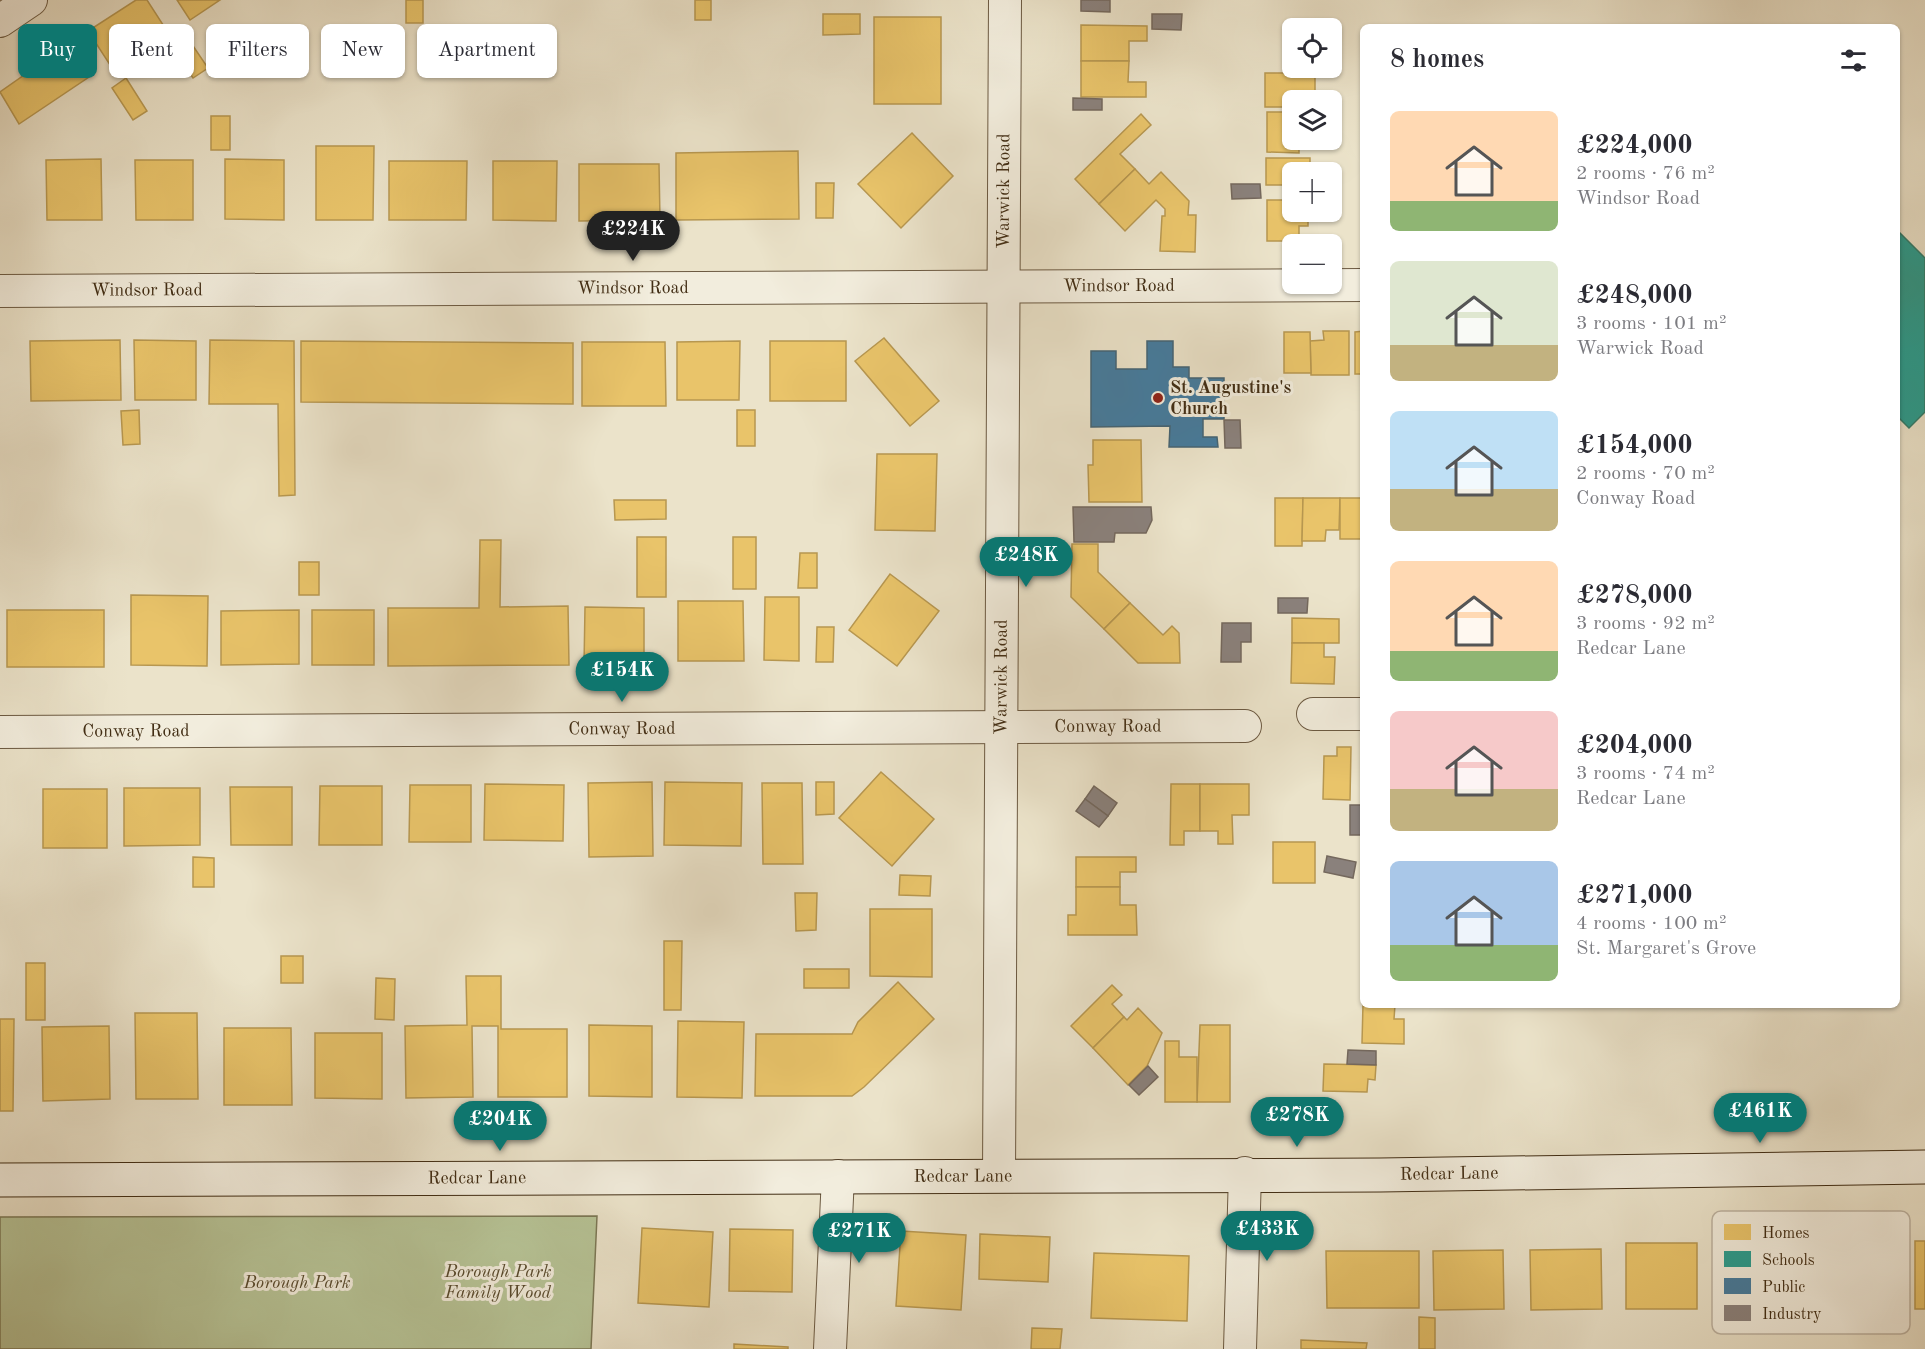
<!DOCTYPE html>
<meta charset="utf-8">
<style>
body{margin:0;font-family:"Old Standard TT",serif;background:#f2f2f3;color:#2b2b33;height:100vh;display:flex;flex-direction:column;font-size:22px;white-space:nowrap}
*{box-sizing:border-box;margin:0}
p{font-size:20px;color:#7c7c81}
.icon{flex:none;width:33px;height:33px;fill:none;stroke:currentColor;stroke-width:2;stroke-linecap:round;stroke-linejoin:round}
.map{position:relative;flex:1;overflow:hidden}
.drawer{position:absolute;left:1360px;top:24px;width:540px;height:984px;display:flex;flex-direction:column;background:#fff;border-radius:9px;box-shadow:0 2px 4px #0004}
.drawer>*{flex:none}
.hud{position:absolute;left:18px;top:24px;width:570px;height:54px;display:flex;gap:12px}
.tools{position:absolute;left:1282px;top:18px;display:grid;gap:12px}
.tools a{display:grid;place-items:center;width:60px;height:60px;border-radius:9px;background:#fff;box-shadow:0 2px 4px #0004;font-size:30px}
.price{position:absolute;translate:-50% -51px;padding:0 14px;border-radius:21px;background:#0f766e;color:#fff;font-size:20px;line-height:39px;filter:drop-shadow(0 2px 3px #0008)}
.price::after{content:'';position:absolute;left:50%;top:36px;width:18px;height:14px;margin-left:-9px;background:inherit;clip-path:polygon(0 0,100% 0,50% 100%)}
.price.selected{background:#222;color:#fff}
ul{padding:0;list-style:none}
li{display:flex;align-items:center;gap:18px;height:150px;padding:0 30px}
li span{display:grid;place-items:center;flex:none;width:168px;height:120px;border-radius:9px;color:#555}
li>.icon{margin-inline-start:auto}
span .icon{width:72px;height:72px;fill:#fffc;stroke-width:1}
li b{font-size:26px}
h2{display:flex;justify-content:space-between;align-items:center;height:72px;padding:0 30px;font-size:26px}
.chip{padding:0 21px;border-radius:9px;background:#fff;box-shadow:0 2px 4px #0004;font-size:21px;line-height:54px}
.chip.selected{background:#0f766e;color:#fff}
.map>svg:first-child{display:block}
</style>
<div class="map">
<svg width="1925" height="1349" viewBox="0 0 1925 1349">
<rect width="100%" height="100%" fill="#ebe3ca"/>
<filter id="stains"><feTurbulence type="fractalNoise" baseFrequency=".00333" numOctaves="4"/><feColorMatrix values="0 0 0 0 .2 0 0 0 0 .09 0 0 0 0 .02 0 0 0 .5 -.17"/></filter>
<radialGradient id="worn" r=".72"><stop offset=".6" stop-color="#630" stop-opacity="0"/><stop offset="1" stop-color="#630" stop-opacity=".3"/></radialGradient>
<path fill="#b7c497" stroke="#7c7856" stroke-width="1.5" d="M597,1216L591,1349H0V1217Z"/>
<g fill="#e9c46a" stroke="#b79750" stroke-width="1.5">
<path d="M136,0H147L169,34L114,71L88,31Z"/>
<path d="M177,0H220L190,20Z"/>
<rect x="406" y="0" width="17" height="23"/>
<rect x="695" y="0" width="16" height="20"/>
<path d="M823,14H860V34L823,35Z"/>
<rect x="874" y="17" width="67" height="87"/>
<path d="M1081,25L1147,26V41H1129V61H1081Z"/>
<path d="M187,37L208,68L193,78L172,47Z"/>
<path d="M67,45L89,77L19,124L0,92Z"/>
<path d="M1081,61H1129L1128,82H1146V97H1081Z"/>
<path d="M1265,73H1315V100H1293V107H1265Z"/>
<path d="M126,78L147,111L133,120L112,88Z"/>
<path d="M1267,112H1293V140H1299V153L1267,152Z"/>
<path d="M1141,114L1151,125L1120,154L1135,169L1099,204L1075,179Z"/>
<rect x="211" y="116" width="19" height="34"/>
<path d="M912,133L953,176L901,228L858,184Z"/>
<path d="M316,146H374L373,220H316Z"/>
<path d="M798,151L799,219L676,220V153Z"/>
<path d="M1266,158H1310V170H1320V172H1293V185H1266Z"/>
<path d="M101,159L102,220H47L46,160Z"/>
<path d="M225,159L284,160V220L225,219Z"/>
<path d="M135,160H193V220H136Z"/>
<path d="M389,161H467L466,220H389Z"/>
<path d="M493,161H557L556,221L493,220Z"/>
<path d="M579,164H659L660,220L579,221Z"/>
<path d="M1135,169L1149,184L1161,172L1189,201L1188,215H1196L1195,252L1160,251L1162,216H1165V209L1156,200L1125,231L1099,204Z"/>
<path d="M816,183H834L833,218H816Z"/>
<path d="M1267,200H1293V212H1308V226H1299V241H1267Z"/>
<path d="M1323,331H1349V375H1311L1310,341L1324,340Z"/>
<path d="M1364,331V374H1355V332Z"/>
<path d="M1284,332H1310L1311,373H1284Z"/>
<path d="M884,338L939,401L910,426L855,361Z"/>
<path d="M120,340L121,400L31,401L30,341Z"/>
<path d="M134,340L196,341V400H135Z"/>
<path d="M210,340L294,341L295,495L279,496L278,404H209Z"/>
<path d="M301,341L573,343V404L301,402Z"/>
<path d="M740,341L739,400H677V342Z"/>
<rect x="770" y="341" width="76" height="60"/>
<path d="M582,342H665L666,406H582Z"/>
<path d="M139,410L140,444L123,445L121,411Z"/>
<rect x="737" y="410" width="18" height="36"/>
<path d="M1093,440H1141L1142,502H1089L1088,465H1093Z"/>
<path d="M877,454H937L935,531L875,530Z"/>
<path d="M1275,498H1303L1302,546H1275Z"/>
<path d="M1303,498H1340L1339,530H1326L1325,541H1302Z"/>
<rect x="1340" y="498" width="24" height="41"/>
<path d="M614,500H666V519L615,520Z"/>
<rect x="637" y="537" width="29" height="60"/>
<rect x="733" y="537" width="23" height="52"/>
<path d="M480,540H501L500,607L568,606L569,665L388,666V608H479Z"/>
<path d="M1072,544H1098V572L1130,603L1104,629L1071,597Z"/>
<path d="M800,553H817V588H798Z"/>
<rect x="299" y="562" width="20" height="33"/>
<path d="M890,574L939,611L897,666L849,630Z"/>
<path d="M131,595L208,596L207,666L131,665Z"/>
<path d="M765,597H799V661L764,660Z"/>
<path d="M678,601H743L744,661H678Z"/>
<path d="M1130,603L1163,635L1172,626L1179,633L1180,663H1138L1104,629Z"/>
<path d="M585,607L644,608V665H584Z"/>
<rect x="7" y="610" width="97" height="57"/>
<path d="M299,610V664L221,665V611Z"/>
<rect x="312" y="610" width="62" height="55"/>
<path d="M1292,618L1339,619V643H1292Z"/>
<path d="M817,627H834L833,662H816Z"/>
<path d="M1292,643H1324V657H1335L1334,684L1291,683Z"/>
<path d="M1337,747H1351L1350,800L1323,799L1324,756H1337Z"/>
<path d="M881,772L934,819L892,866L839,818Z"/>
<path d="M652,782L653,856L589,857L588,783Z"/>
<path d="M665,782L742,783L741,846L664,845Z"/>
<path d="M816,782H834V814L816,815Z"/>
<path d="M762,783H802L803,864H763Z"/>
<path d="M485,784L564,785L563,841L484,840Z"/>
<path d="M1171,784H1200V831H1184V845H1170Z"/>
<path d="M1200,784H1249V815H1232L1233,844H1218V831H1200Z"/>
<path d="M410,785H471V842H409Z"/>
<path d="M320,786H382V845H319Z"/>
<path d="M230,787H292V845H231Z"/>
<path d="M124,788H200V845L124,846Z"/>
<rect x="43" y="789" width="64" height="59"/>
<rect x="1273" y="842" width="42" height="41"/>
<path d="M193,857L214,858V887H193Z"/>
<path d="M1076,857H1136V872H1120V887H1076Z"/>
<path d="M900,875L931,876L930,896L899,895Z"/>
<path d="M1076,887H1120V905H1136L1137,935H1068V915H1076Z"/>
<path d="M795,893H817L816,930L796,931Z"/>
<path d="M1362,901H1364V924H1361Z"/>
<path d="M870,909H932V977L870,976Z"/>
<path d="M1361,924H1364V951L1361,950Z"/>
<path d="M664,941H682L681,1010H664Z"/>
<rect x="281" y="956" width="22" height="27"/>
<rect x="26" y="963" width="19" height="57"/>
<rect x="804" y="969" width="45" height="19"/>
<path d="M466,976H501V1029H567V1097H498V1026H472L473,1097L406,1098L405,1026L467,1025Z"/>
<path d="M376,978L395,979L394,1020L375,1019Z"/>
<path d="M898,982L934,1019L864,1087L852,1096H755L756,1034H852L858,1022Z"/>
<path d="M1112,985L1122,995L1112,1004L1124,1017L1093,1048L1071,1026Z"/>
<path d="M1363,1004L1395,1005L1394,1019H1404V1044L1362,1043Z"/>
<path d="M1138,1008L1162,1033L1147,1066L1128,1085L1093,1048L1124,1017L1127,1020Z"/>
<path d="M135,1013H197L198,1099H136Z"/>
<path d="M0,1019H14L13,1111H0Z"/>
<path d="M678,1021L744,1022L742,1098L677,1097Z"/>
<path d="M589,1025L652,1026V1097L589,1096Z"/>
<path d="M1200,1025H1230V1102H1197Z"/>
<path d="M109,1026L110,1099L43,1101L42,1027Z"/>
<path d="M224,1028H291L292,1105H224Z"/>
<path d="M315,1033H382V1099L315,1098Z"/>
<path d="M1165,1041H1179V1057H1197V1102H1165Z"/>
<path d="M1324,1064L1376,1065L1375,1080L1368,1079L1367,1092L1323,1091Z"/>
<path d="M642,1228L713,1232L709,1307L638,1303Z"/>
<path d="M730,1229L793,1230L792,1292L729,1291Z"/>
<path d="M901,1231L966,1235L961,1310L896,1306Z"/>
<path d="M980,1234L1050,1237L1048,1282L979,1279Z"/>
<rect x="1915" y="1241" width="10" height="68"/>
<rect x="1626" y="1243" width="71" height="66"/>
<path d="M1601,1249L1602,1309L1531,1310L1530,1250Z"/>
<path d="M1503,1250L1504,1309L1434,1310L1433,1251Z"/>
<path d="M1326,1251H1419V1308H1327Z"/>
<path d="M1094,1253L1189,1256L1187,1321L1091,1318Z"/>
<path d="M1419,1317L1435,1318V1349H1419Z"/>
<path d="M1032,1328L1062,1329L1060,1349H1031Z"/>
<path d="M1301,1340L1367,1343L1366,1349H1301Z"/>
<path d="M734,1344L788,1347V1349H734Z"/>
</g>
<path fill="#2a9d8f" stroke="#317b6a" stroke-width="1.5" d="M1898,231L1925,258V412L1909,428L1898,417Z"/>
<path fill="#457b9d" stroke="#446474" stroke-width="1.5" d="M1147,341H1173V367H1189V378H1224V419H1203V437H1217L1218,447H1169L1170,426L1091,427V351H1116V369H1147Z"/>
<g fill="#8a817c" stroke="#74685d" stroke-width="1.5">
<path d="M1081,0H1110V12L1081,11Z"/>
<path d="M1152,14H1182L1181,30L1152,29Z"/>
<path d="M1073,98L1102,99V110H1073Z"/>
<path d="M1231,184H1260L1261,198L1232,199Z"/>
<path d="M1224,420H1240L1241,448H1225Z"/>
<path d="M1073,507H1151L1152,520L1146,533H1115L1114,542H1074Z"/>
<path d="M1278,598H1308L1307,613H1278Z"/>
<path d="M1222,623H1251V642H1241V662H1221Z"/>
<path d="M1094,786L1117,803L1108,816L1085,799Z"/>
<path d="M1085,799L1108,816L1099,827L1076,811Z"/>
<rect x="1350" y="805" width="14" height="30"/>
<path d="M1327,856L1356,862L1353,878L1324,872Z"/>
<path d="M1348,1050L1376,1051V1065L1347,1064Z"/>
<path d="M1148,1066L1158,1077L1139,1095L1129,1085Z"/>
</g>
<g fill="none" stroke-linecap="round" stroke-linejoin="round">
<defs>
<g id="minor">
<path d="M0,21L31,0"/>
<path id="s1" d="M0,291L1364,285"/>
<path d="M1313,714H1364"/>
<path id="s2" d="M0,732L1245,726"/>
<path id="s3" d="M999,1175L1005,0"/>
<path d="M830,1349L838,1176"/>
<path d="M1240,1349L1245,1173"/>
</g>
<g id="secondary">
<path id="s4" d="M0,1180L1380,1175L1925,1167"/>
</g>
</defs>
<use href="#minor" stroke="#6c5a42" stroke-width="34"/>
<use href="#secondary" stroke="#412d14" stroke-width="35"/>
<use href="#minor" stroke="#f2eddd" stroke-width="32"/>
<use href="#secondary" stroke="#f2eddd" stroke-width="33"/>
</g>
<circle fill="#8f2418" stroke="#f2eddd" stroke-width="2" cx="1158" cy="398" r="6"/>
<g text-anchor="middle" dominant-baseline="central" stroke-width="6" stroke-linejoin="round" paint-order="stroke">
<g font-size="18" fill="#412d14" stroke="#f2eddd">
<text stroke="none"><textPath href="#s3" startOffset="984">Warwick Road</textPath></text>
<text stroke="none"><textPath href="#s1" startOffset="1119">Windsor Road</textPath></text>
<text stroke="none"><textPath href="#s1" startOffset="633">Windsor Road</textPath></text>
<text stroke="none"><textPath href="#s1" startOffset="147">Windsor Road</textPath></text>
<text stroke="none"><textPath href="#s3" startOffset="498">Warwick Road</textPath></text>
<text stroke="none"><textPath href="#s2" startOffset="1108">Conway Road</textPath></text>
<text stroke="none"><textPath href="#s2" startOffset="622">Conway Road</textPath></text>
<text stroke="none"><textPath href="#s2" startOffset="136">Conway Road</textPath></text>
<text stroke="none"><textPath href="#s4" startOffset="1449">Redcar Lane</textPath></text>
<text stroke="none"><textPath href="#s4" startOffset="963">Redcar Lane</textPath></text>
<text stroke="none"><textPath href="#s4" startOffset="477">Redcar Lane</textPath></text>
</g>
<g font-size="18" font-weight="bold" fill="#412d14" stroke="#f2eddd" text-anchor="start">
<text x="1170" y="388">St. Augustine's<tspan x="1170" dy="21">Church</tspan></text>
</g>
<g font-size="18" font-style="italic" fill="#594b2e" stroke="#f2eddd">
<text x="498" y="1272">Borough Park<tspan x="498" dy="21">Family Wood</tspan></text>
<text x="297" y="1283">Borough Park</text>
</g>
</g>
<rect x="1712" y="1211" width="198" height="123" rx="9" fill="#f2eddd" stroke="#bdb3a1" stroke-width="1.5"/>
<rect x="1724" y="1224" width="27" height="16" fill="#e9c46a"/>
<rect x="1724" y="1251" width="27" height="16" fill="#2a9d8f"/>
<rect x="1724" y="1278" width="27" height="16" fill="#457b9d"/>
<rect x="1724" y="1305" width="27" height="16" fill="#8a817c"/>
<g font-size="16" fill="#412d14">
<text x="1762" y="1238">Homes</text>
<text x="1762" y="1265">Schools</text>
<text x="1762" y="1292">Public</text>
<text x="1762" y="1319">Industry</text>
</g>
<rect width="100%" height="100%" filter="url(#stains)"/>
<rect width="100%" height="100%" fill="url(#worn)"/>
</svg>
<div class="tools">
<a><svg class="icon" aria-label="locate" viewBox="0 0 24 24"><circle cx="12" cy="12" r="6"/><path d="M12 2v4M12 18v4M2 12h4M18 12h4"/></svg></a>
<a><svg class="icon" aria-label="layers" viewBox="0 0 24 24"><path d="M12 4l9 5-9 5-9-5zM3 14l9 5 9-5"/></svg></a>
<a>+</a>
<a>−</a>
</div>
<b class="price selected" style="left:633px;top:262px">£224K</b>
<b class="price" style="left:1026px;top:588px">£248K</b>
<b class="price" style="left:622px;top:703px">£154K</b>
<b class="price" style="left:1760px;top:1144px">£461K</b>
<b class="price" style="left:1297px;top:1148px">£278K</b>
<b class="price" style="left:500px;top:1152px">£204K</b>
<b class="price" style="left:1267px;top:1262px">£433K</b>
<b class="price" style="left:859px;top:1264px">£271K</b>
<div class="hud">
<a class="chip selected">Buy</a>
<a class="chip">Rent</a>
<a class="chip">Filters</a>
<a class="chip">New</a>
<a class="chip">Apartment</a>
</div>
<section class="drawer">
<h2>8 homes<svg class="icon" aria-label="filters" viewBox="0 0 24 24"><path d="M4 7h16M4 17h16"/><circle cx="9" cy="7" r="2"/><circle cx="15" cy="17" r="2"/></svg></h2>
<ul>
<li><span style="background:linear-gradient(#ffd9b3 75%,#8fb573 0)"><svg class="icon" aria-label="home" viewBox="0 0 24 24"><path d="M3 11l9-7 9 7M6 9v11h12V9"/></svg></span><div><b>£224,000</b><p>2 rooms · 76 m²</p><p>Windsor Road</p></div></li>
<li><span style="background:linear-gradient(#dfe7d0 70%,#c2b280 0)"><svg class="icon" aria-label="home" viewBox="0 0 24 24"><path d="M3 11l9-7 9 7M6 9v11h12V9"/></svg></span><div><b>£248,000</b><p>3 rooms · 101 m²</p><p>Warwick Road</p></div></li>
<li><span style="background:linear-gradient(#bfe0f5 65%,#c2b280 0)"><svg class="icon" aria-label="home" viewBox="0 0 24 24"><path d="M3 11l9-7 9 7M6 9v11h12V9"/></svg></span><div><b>£154,000</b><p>2 rooms · 70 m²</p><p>Conway Road</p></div></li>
<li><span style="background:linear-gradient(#ffd9b3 75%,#8fb573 0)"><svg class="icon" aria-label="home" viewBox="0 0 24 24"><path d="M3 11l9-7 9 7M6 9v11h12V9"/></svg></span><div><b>£278,000</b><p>3 rooms · 92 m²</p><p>Redcar Lane</p></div></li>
<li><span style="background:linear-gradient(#f6c9c9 65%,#c2b280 0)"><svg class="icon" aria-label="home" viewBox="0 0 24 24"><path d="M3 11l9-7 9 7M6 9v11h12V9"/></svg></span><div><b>£204,000</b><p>3 rooms · 74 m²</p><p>Redcar Lane</p></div></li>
<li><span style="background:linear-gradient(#a9c7e8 70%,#8fb573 0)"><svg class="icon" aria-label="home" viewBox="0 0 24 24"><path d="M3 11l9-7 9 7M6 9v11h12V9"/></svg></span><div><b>£271,000</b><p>4 rooms · 100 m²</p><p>St. Margaret's Grove</p></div></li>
</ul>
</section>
</div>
